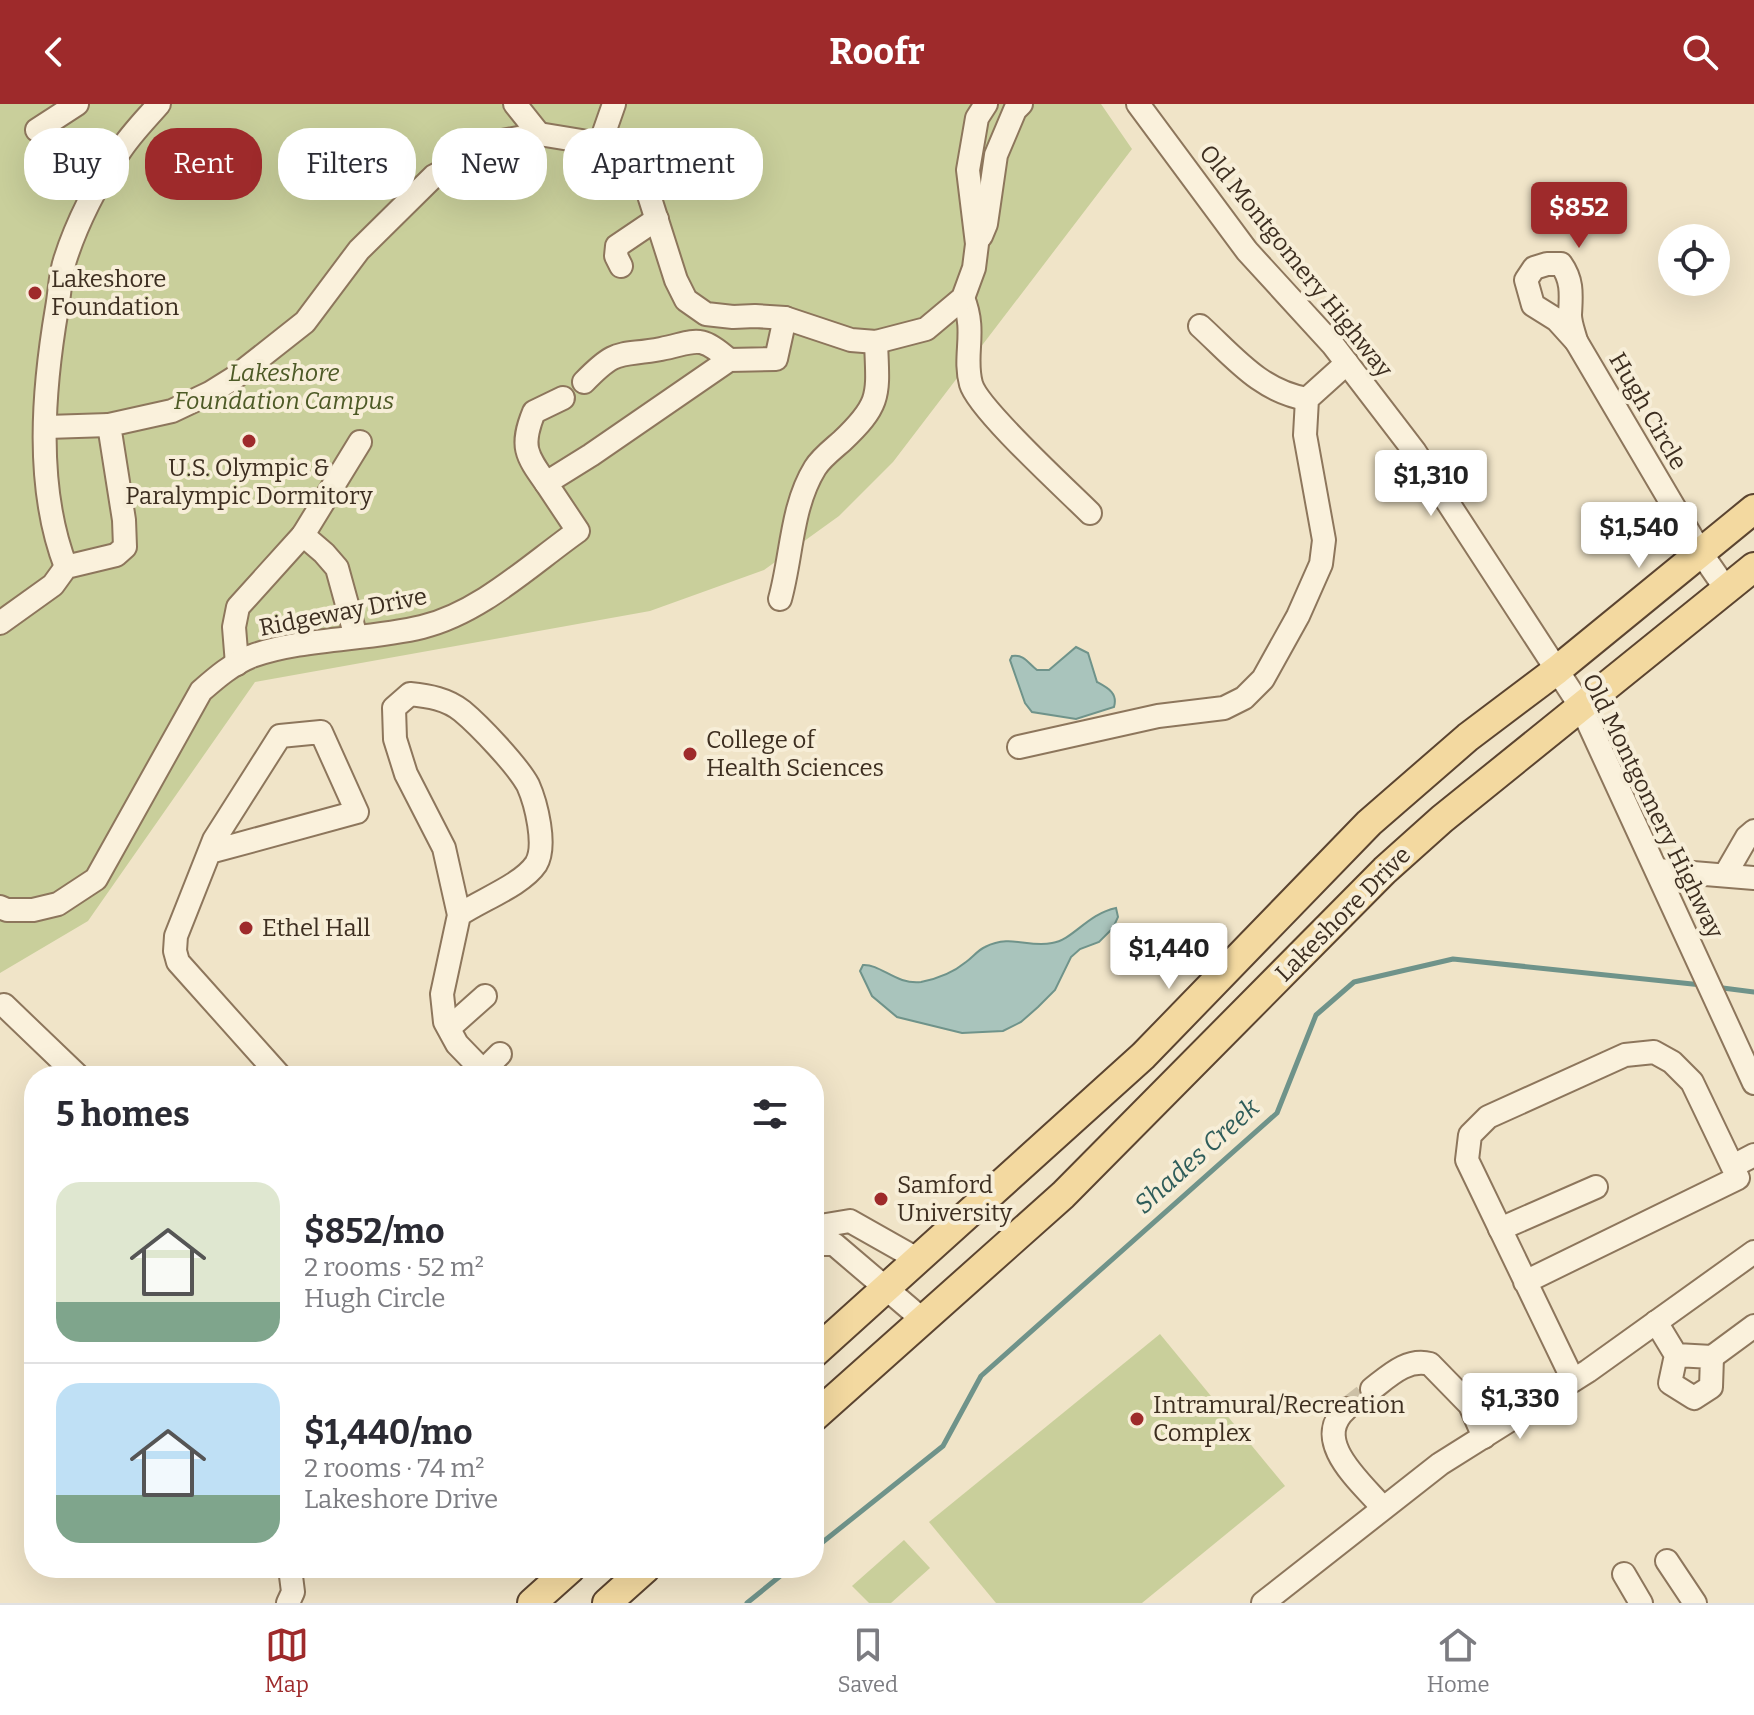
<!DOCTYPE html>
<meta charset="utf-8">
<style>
body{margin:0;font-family:Bitter,serif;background:#f2f2f3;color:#2b2b33;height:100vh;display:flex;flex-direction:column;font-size:30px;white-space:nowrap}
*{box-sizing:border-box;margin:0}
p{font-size:26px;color:#7c7c81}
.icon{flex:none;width:44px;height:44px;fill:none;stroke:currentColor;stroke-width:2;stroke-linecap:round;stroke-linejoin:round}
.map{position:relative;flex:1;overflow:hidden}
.drawer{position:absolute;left:24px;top:962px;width:800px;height:512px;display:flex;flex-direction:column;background:#fff;border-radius:32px;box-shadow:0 8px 32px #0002}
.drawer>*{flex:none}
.hud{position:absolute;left:24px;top:24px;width:800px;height:72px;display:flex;gap:16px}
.controls{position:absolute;left:1658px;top:120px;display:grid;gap:16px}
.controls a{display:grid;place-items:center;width:72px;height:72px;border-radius:50%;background:#fff;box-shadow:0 8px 32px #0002;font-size:40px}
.price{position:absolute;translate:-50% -68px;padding:0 18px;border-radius:8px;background:#fff;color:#222;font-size:26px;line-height:52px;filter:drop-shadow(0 2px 4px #0008)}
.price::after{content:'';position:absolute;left:50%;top:48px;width:24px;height:18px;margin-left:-12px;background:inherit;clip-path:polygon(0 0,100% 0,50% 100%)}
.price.active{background:#9e2a2b;color:#fff}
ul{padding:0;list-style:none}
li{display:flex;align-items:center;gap:24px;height:200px;padding:0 32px}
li+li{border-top:2px solid #e1e1e2}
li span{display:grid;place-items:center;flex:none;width:224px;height:160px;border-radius:24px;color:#555}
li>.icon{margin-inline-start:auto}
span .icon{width:96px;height:96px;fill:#fffc;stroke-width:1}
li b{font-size:34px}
h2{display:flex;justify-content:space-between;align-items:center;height:96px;padding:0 32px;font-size:34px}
.pill{padding:0 28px;border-radius:32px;background:#fff;box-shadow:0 8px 32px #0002;font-size:28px;line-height:72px}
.pill.active{background:#9e2a2b;color:#fff}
header{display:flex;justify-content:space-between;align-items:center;height:104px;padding:0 32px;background:#9e2a2b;color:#fff;font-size:36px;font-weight:700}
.tabs{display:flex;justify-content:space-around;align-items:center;height:112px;border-top:2px solid #e1e1e2;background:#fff;font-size:22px;color:#7c7c81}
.tabs a{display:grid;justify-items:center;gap:4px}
.tabs .active{color:#9e2a2b}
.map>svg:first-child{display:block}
</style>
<header><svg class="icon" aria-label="back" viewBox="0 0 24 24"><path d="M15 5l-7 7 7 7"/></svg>Roofr<svg class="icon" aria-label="search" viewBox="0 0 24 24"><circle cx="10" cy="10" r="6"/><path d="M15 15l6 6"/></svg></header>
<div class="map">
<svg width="1754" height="1499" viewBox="0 0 1754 1499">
<rect width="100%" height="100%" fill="#f0e4c8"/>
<g fill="#c9cf9b">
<path d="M0,0H1101L1132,45L893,358L839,412L764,466L650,507L255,578L88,817L0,869Z"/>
<path d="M1160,1230L1285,1382L1142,1499H996L929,1418Z"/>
<path d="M904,1436L930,1464L891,1499H869L852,1482Z"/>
</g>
<g fill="#a9c4bc" stroke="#6f938a" stroke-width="2">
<path d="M1076,543L1088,549L1097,578C1108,584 1118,589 1114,603L1076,615L1032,608L1025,599L1010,556L1012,552C1024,550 1028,559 1037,566H1049Z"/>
<path d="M1116,804L1118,813L1113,824L1099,838L1080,845L1071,853L1055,886L1038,903L1021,918L1003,927L962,929L897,913L872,892L860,867L863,861C881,860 896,881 921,878C936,875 954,868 966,858C973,853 978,846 985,843C1011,830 1028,844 1052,839C1073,836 1087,810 1116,804Z"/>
</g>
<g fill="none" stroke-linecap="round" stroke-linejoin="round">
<g stroke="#6f938a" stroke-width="5">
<path d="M1715,883L1754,888"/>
<path d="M814,1445L943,1342L981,1272L1277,1009L1316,911L1354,878L1453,855L1702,881"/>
<path d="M747,1499L790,1464"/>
</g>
<path stroke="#ccc0a6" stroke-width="22" stroke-dasharray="22 11" stroke-linecap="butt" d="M1346,1305L1372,1285"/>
<defs>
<g id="minor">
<path d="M515,0L539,30"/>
<path d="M1138,0L1247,147L1333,241L1415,348L1581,603L1754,979"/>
<path d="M37,26L77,0"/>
<path d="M600,40L614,0"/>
<path d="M981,132L986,120L996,51L1015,6L1021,0"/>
<path d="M1547,160H1561C1573,177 1571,191 1570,211C1570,219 1574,229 1576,237L1557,216L1533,201L1526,176L1534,164Z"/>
<path d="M621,162L616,152L617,142L657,115"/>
<path d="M963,194C977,228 963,251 971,280C978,305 1067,386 1090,409"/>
<path d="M1200,222C1234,253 1260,287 1307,295"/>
<path d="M1576,237L1701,449L1726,485"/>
<path d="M584,278C618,243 618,253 661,245C696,238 699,229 729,256"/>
<path d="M47,323L109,321"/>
<path d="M546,379C526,351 520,342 534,308L563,294"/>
<path d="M303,431L324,449L337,464L356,533"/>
<path d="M66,463C35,383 43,286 57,204C60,188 60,171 65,156C76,121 98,76 120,47C131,30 146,15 159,0"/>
<path d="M780,495C792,452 791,403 815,364C821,354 833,345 842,337C882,299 878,291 876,238"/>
<path d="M0,519L53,481L66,463L116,451L125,443L124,416L109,321L172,307L210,289L234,274L305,218L359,146L434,72L502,37L539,30L600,40L647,85L676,176L686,196L706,210L733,213L755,212L785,214L851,236L876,238L926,225L963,194L974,164L977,140L968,66L977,14L986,0"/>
<path d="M237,560L234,523L238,503L303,431L360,338"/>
<path d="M1019,643L1158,612L1224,604L1244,594L1263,575L1298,512L1321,460L1324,436L1305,331L1307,295L1347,259"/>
<path d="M210,748L357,708L321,628L280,632L214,736L176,832L175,847L178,858L280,972"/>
<path d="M1657,766L1754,774"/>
<path d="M1725,771L1747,733L1754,727"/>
<path d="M0,803L7,806H33L58,800L96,775L201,587C217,573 232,560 252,552C302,534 369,536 422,523C480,509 530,461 578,427L546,379L591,351L729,256L776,255L785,214"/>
<path d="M459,811C481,796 522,781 536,760C547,742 536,699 528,681C517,661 480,622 462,607C447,595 429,592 410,590L394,604L395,635L406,670L444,744L459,811L442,890L445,918L457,940L488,972"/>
<path d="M4,901L78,972"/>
<path d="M449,924L485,892"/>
<path d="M483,967L500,950"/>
<path d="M1733,1062L1754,1051"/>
<path d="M814,1123L850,1117L919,1156"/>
<path d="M1500,1125L1596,1083"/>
<path d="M814,1140H834L922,1215"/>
<path d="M1525,1178L1738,1074L1692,978L1672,958L1654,948L1625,951L1488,1013L1470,1031L1467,1056L1573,1276"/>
<path d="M1656,1218L1676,1251L1670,1279L1694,1294L1711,1283L1712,1253L1676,1251"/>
<path d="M1712,1253L1754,1222"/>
<path d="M1372,1285C1389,1272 1407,1254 1430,1260L1470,1301L1484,1333"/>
<path d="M1346,1305C1310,1337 1362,1379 1383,1404"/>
<path d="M1667,1457L1695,1499"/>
<path d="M1624,1470L1641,1499"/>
<path d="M288,1499L293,1488L290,1464"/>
<path d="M1263,1499L1440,1360L1588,1267L1754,1148"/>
</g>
<g id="major">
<path d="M814,1249L1143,952L1369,719L1468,633L1557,566L1754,405"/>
<path d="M814,1313L1063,1091L1385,766L1442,715L1754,463"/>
<path d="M532,1499L571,1464"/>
<path d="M607,1499L646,1464"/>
</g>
</defs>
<use href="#minor" stroke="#8d765c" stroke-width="26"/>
<use href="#major" stroke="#5b4430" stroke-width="32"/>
<use href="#minor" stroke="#faf1dc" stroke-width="22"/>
<use href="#major" stroke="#f3d9a0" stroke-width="28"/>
</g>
<g fill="#9e2a2b" stroke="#f7eed8" stroke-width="3">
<circle cx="35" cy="189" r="8"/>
<circle cx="249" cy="337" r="8"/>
<circle cx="690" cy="650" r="8"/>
<circle cx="246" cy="824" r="8"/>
<circle cx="881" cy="1095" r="8"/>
<circle cx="1137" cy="1315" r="8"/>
</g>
<g text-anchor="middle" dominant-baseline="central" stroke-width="8" stroke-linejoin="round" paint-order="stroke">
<g font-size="24" fill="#3d2e20" stroke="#f7eed8">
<text transform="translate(1296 157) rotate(51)">Old Montgomery Highway</text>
<text transform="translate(1648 307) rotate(60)">Hugh Circle</text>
<text transform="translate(343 508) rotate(-11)">Ridgeway Drive</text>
<text transform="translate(1653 702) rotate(64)">Old Montgomery Highway</text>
<text transform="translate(1343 810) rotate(-45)">Lakeshore Drive</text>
</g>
<g font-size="24" fill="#3d2e20" stroke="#f7eed8" text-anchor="start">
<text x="51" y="175">Lakeshore<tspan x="51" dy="28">Foundation</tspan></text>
<text x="249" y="364" text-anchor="middle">U.S. Olympic &amp;<tspan x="249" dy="28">Paralympic Dormitory</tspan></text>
<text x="706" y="636">College of<tspan x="706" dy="28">Health Sciences</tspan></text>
<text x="262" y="824">Ethel Hall</text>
<text x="897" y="1081">Samford<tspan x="897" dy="28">University</tspan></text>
<text x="1153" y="1301">Intramural/Recreation<tspan x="1153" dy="28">Complex</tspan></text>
</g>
<g font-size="24" font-style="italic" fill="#4d5a26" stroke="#f7eed8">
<text x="284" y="269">Lakeshore<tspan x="284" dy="28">Foundation Campus</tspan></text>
</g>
<g font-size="26" font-style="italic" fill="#2f5d5a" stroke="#f7eed8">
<text transform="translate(1197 1052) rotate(-42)">Shades Creek</text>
</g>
</g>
</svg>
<div class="controls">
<a><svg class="icon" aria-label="locate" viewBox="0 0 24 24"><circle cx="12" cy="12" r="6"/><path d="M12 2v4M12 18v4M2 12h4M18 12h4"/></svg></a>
</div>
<b class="price active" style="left:1579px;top:146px">$852</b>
<b class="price" style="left:1431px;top:414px">$1,310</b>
<b class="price" style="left:1639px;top:466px">$1,540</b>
<b class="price" style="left:1169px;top:887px">$1,440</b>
<b class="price" style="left:1520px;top:1337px">$1,330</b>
<div class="hud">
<a class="pill">Buy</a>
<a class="pill active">Rent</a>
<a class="pill">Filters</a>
<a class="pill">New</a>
<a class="pill">Apartment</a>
</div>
<section class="drawer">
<h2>5 homes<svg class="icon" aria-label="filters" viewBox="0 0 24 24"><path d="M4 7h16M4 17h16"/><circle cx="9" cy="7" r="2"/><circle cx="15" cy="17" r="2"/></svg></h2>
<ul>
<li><span style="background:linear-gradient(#dfe7d0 75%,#7fa58c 0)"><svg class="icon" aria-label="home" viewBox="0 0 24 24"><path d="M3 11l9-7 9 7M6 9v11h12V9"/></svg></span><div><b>$852/mo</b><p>2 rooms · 52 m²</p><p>Hugh Circle</p></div></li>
<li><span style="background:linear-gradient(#bfe0f5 70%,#7fa58c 0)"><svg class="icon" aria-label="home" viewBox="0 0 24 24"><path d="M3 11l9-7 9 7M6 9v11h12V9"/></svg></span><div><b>$1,440/mo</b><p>2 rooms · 74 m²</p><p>Lakeshore Drive</p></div></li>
</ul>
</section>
</div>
<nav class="tabs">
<a class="active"><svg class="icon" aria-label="map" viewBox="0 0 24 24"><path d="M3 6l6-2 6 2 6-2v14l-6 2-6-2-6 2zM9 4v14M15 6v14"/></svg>Map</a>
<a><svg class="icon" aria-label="saved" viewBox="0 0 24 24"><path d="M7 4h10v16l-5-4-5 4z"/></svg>Saved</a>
<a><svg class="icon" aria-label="home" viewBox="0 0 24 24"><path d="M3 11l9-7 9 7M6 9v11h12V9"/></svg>Home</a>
</nav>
